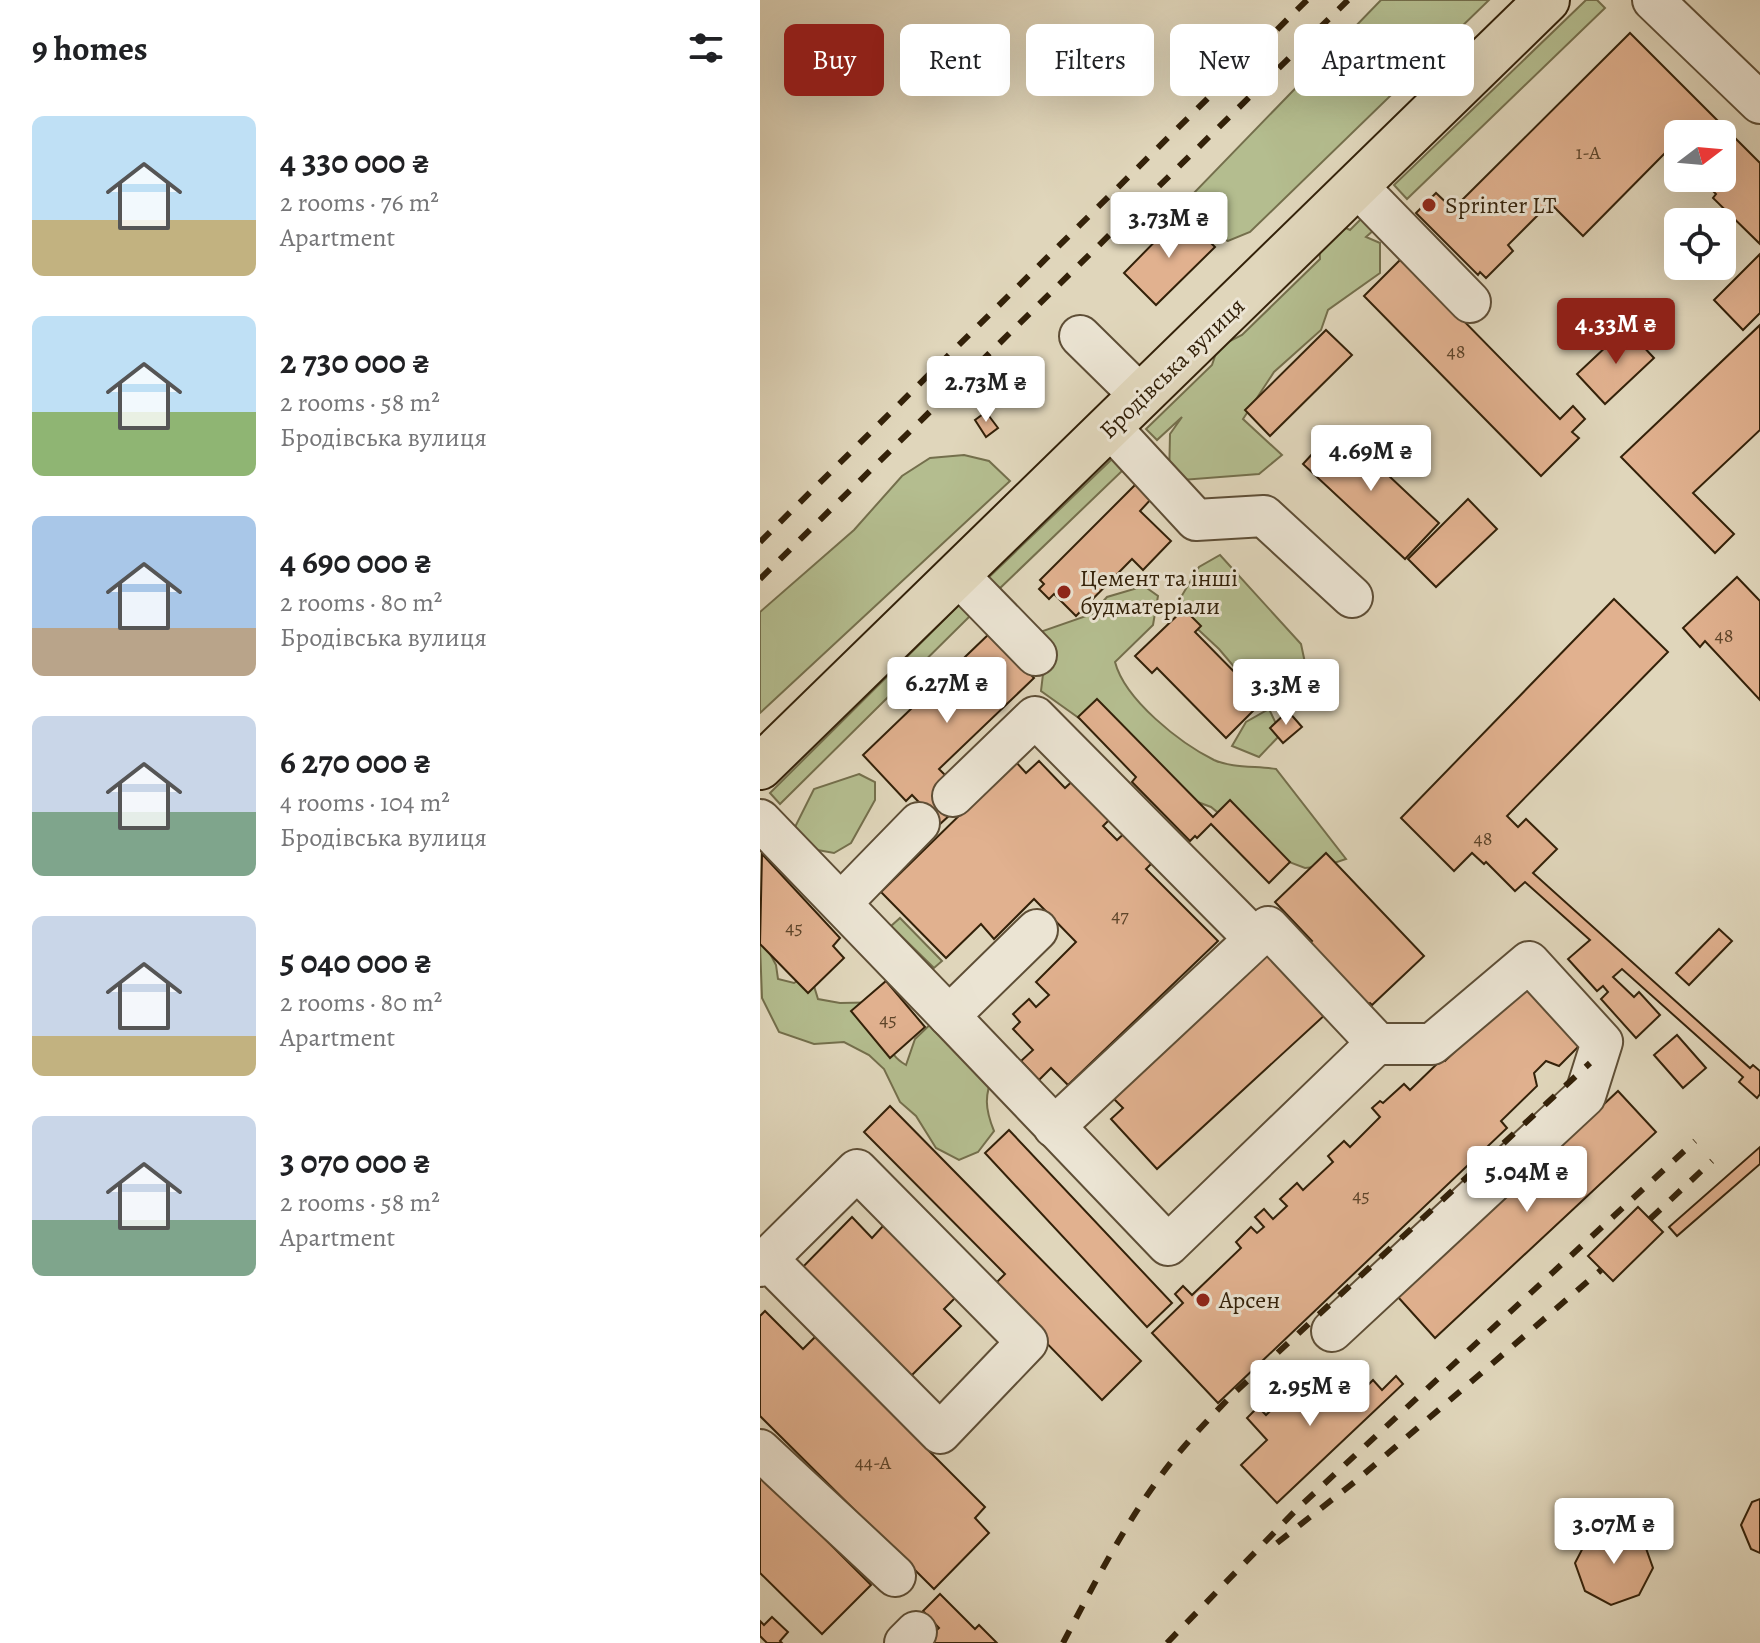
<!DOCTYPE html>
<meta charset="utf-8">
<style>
body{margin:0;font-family:Alegreya,serif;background:#f2f2f2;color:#202124;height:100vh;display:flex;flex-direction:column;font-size:30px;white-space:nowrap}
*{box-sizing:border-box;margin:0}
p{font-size:26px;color:#757577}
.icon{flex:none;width:44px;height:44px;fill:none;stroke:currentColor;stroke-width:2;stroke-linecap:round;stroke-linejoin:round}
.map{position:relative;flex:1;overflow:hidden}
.panel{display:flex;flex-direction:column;background:#fff;width:760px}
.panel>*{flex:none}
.banner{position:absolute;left:24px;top:24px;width:760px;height:72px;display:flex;gap:16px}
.needle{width:52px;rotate:74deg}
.tools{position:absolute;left:904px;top:120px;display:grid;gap:16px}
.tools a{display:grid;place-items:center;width:72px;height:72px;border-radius:12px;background:#fff;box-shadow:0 8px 32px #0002;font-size:40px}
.price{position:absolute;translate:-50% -68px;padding:0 18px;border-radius:8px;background:#fff;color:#222;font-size:26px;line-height:52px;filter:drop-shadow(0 2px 4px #0008)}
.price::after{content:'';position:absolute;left:50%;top:48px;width:24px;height:18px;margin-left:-12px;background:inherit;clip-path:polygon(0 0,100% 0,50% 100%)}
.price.selected{background:#8f2418;color:#fff}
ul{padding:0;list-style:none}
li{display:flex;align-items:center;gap:24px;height:200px;padding:0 32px}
li span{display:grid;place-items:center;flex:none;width:224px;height:160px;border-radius:12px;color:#555}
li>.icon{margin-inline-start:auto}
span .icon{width:96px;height:96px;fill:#fffc;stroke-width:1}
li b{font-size:34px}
h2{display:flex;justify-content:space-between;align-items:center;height:96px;padding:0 32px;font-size:34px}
.chip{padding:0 28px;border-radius:12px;background:#fff;box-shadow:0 8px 32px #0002;font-size:28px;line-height:72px}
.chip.selected{background:#8f2418;color:#fff}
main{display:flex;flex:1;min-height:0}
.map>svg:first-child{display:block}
</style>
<main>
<section class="panel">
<h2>9 homes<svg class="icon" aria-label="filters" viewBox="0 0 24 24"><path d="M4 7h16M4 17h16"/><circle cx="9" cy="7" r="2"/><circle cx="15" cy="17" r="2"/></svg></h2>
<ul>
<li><span style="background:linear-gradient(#bfe0f5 65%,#c2b280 0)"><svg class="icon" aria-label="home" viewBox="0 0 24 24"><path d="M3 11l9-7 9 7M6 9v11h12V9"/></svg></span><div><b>4 330 000 ₴</b><p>2 rooms · 76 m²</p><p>Apartment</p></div></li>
<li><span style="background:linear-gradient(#bfe0f5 60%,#8fb573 0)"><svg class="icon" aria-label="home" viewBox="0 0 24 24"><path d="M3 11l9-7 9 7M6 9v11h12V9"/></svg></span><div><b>2 730 000 ₴</b><p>2 rooms · 58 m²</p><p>Бродівська вулиця</p></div></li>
<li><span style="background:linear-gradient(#a9c7e8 70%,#b9a48a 0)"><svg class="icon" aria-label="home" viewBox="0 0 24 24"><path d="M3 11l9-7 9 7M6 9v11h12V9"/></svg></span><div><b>4 690 000 ₴</b><p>2 rooms · 80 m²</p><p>Бродівська вулиця</p></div></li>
<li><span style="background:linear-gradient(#c9d6e8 60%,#7fa58c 0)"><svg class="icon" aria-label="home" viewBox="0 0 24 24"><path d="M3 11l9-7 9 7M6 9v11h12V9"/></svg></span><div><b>6 270 000 ₴</b><p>4 rooms · 104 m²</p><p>Бродівська вулиця</p></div></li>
<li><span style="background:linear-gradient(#c9d6e8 75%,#c2b280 0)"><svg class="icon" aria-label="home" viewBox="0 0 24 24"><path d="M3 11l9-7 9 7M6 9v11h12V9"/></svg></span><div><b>5 040 000 ₴</b><p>2 rooms · 80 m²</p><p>Apartment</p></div></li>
<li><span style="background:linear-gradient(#c9d6e8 65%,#7fa58c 0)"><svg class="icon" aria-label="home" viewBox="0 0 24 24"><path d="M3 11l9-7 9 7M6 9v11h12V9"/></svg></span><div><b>3 070 000 ₴</b><p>2 rooms · 58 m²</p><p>Apartment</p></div></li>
</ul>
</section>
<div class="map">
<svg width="1000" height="1643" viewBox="0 0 1000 1643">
<rect width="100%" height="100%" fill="#e0d6bb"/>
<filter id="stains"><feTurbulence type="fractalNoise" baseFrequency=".0025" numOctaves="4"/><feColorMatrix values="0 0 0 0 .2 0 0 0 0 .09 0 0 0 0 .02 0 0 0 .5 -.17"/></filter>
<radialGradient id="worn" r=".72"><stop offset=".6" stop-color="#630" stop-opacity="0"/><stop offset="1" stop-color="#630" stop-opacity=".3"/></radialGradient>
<g fill="#b4bd8f" stroke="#746f4c" stroke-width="2">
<path d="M621,0H729L490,232L468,241C448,232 432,221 429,198Z"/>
<path d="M826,0H837L845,8L647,199L634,185Z"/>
<path d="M603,217L615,229L606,237L620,243V273L568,310L561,330L514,372L483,419L522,455L499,474L409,481L410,434L422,417L397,440L386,429L452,365L458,347L482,335L560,259L559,237L582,226L590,230Z"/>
<path d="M204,455L229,461L250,481L0,713V612L94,530L142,476L170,458Z"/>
<path d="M352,459L363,470L237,591L226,580Z"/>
<path d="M460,555L541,644L548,677L524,698L504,702L459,649L429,621L421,597L439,567Z"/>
<path d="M384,586L398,596L393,625L355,662C365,700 420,743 454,760C471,768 497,766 516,769L586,859L565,866L545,868L508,854L451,807L416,794L344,736L281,691L283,674L266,657L280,632L332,614L347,597Z"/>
<path d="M199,605L210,616L20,804L10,793Z"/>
<path d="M509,709L521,734L499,757L472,746L486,722Z"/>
<path d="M99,774L115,782V800L91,843L74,853L52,849L34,829L54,789Z"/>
<path d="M140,918L182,961L174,968L131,926Z"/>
<path d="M0,945L6,946L16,965L18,979L34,983L50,973L58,999L80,1003L131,1002C127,1027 120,1050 146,1065L155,1039L179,1016L234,1073C224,1095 225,1109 234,1131L218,1152L199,1160L176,1148L156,1116L140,1102L124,1069L109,1055L84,1042L54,1044L19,1032L2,998Z"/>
</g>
<g fill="#e1b18f" stroke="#332109" stroke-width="2">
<path d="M870,33L1000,163V244L953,198L956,194L940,178H962V134H918V156L910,148L823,236L790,203L748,245L753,251L726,278L720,272L718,275L656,213L676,193L693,209Z"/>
<path d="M422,214L455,247L396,305L364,273Z"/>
<path d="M1000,254V313L983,330L954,300Z"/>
<path d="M642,258L800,419L813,406L825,419L812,432L819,438L781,476L604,296Z"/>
<path d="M1000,325V430L933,493L974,534L955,553L861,457Z"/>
<path d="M866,328L894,358L845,404L817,374Z"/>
<path d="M566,330L592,355L510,436L485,410Z"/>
<path d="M226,412L238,428L226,437L215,420Z"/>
<path d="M577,427L679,523L645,559L543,464Z"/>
<path d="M378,482L393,497L380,511L411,541L383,570L372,559L316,616L294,594L289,599L279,589L284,584L280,580Z"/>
<path d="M708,499L737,529L676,587L648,559Z"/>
<path d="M977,577L1000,601V700L945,641L940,647L923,628Z"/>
<path d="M854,599L908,652L747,816L758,827L766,819L797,849L773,873L990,1068L993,1065L1000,1071V1094L997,1098L979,1082L983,1077L862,969L853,977L874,997L879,992L900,1015L876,1038L841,999L848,992L843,986L837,991L808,959L830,940L765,882L755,891L726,862L724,864L712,853L694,871L641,818Z"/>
<path d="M424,609L441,626L435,632L493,691L487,697L497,707L466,738L397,668L392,673L375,656Z"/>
<path d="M231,632L274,678L179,769L192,782L191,814L180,824L152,795L146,801L103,755Z"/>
<path d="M337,699L453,817L470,800L530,862L509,883L451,824L437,838L435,836L430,841L372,782L376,777L318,717Z"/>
<path d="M528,711L542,727L523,743L510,728Z"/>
<path d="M255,761L266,773L279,761L305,788L321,773L350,819L343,826L357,840L369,829L398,857L386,869L458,941L308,1085L291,1068L279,1080L261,1061L273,1050L253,1029L260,1022L253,1014L269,999L276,1007L289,995L276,982L316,942L274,899L234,939L221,924L186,958L121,892Z"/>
<path d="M566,853L664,956L612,1005L610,1003L601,1011L543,949L552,941L515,902Z"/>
<path d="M2,854L80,938L73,946L84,958L48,993L0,944Z"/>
<path d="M959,929L972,941L929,985L916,973Z"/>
<path d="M512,951L568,1012L397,1169L351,1119L363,1108L353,1098Z"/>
<path d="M126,981L165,1027L130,1058L91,1011Z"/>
<path d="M769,981L825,1040L799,1066L786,1061L774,1073L777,1086L741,1121L747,1128L458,1403L392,1333L423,1303L415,1294L423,1286L432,1295L481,1248L476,1242L491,1227L497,1233L504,1227L495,1217L504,1209L513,1219L527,1206L520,1199L537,1183L543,1190L573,1162L568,1156L584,1141L590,1147L620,1117L612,1108L620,1101L623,1103L644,1084L650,1090L682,1059L685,1061Z"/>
<path d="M917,1035L946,1068L923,1088L894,1055Z"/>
<path d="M858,1091L896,1132L675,1338L638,1297Z"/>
<path d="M130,1106L381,1361L342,1400L232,1287L245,1274L104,1132Z"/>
<path d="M249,1130L412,1303L387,1327L225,1153Z"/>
<path d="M1000,1147V1164L917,1236L909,1227Z"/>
<path d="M878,1207L903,1232L853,1281L828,1256Z"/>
<path d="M92,1217L112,1238L123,1226L196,1297L184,1309L201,1326L143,1384L34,1276Z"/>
<path d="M5,1311L43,1349L55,1337L225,1507L215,1518L229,1533L174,1589L0,1416V1316Z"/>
<path d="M557,1367L572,1383L585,1371L603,1390L613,1380L622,1390L636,1376L643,1384L517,1503L481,1465L507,1440L487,1418L498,1407L506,1415Z"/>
<path d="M0,1474L111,1585L62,1634L0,1573Z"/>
<path d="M1000,1499V1553L991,1549L981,1525L992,1502Z"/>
<path d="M857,1527L883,1540L893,1568L879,1595L851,1605L825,1591L815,1563L829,1536Z"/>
<path d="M180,1594L215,1629L219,1625L237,1643H163L179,1628L163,1611Z"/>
<path d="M12,1617L28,1632L20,1641L22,1643H7L0,1636V1621L4,1625Z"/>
</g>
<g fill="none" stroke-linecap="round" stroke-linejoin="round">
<defs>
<g id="minor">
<path d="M893,0L1000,103"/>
<path d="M597,186L710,302"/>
<path d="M320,336L382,397"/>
<path d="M350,427L436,520L504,516L592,597"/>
<path d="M198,575L276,655"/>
<path d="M193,796L275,717L495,939"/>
<path d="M0,820L189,1016L277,930"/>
<path d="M81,903L159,823"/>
<path d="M189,1016L408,1245L610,1050L618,1044H672L769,962L842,1042L825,1096L572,1331"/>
<path d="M294,1127L508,927L618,1044"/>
<path d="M0,1266L7,1259L97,1170L267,1342L180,1433L7,1259"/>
<path d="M0,1450L135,1576"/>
<path d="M145,1643L156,1632"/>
</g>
<path id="major" d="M0,767L787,0"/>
</defs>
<use href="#minor" stroke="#5e4e36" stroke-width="44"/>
<use href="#major" stroke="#332109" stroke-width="48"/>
<use href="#minor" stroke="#ebe4d3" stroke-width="40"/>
<use href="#major" stroke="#e0d6bb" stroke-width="44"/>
<g stroke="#332109" stroke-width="6" stroke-dasharray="14 14" stroke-linecap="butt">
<path d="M0,542L547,0"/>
<path d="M0,579L588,0"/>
<path d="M890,1219L952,1161"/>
<path d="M517,1543L597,1480L841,1270"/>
<path d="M303,1643C332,1588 361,1531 397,1481C419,1450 445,1423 471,1396L830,1063"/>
<path d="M407,1643L537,1509L935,1141"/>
</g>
</g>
<g fill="#8f2418" stroke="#ebe4d3" stroke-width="3">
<circle cx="669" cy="205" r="8"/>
<circle cx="304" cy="592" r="8"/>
<circle cx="443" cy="1300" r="8"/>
</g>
<g text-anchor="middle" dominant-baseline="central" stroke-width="6" stroke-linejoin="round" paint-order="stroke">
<g font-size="20" fill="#5e452a">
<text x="828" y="152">1-А</text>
<text x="696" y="351">48</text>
<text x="964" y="635">48</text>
<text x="723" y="838">48</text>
<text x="360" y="915">47</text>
<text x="34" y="927">45</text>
<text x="128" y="1019">45</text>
<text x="601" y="1195">45</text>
<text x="113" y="1462">44-А</text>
</g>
<g font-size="24" fill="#332109" stroke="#ebe4d3" text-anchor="start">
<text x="685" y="205">Sprinter LT</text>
<text x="320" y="578">Цемент та інші<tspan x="320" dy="28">будматеріали</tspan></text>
<text x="459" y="1300">Арсен</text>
</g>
<g font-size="24" fill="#332109" stroke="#ebe4d3">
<text transform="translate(412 368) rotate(-44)">Бродівська вулиця</text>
</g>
</g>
<rect width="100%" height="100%" filter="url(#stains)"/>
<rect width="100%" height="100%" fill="url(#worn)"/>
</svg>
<div class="tools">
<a><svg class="needle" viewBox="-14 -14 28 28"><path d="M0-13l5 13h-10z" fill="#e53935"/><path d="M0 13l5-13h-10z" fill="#757577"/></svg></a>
<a><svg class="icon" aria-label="locate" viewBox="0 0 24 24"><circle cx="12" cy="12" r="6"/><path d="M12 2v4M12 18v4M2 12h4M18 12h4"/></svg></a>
</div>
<b class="price" style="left:409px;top:260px">3.73M ₴</b>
<b class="price selected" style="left:856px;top:366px">4.33M ₴</b>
<b class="price" style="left:226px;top:424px">2.73M ₴</b>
<b class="price" style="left:611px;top:493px">4.69M ₴</b>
<b class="price" style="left:187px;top:725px">6.27M ₴</b>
<b class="price" style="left:526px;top:727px">3.3M ₴</b>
<b class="price" style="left:767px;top:1214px">5.04M ₴</b>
<b class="price" style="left:550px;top:1428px">2.95M ₴</b>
<b class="price" style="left:854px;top:1566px">3.07M ₴</b>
<div class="banner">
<a class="chip selected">Buy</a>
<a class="chip">Rent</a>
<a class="chip">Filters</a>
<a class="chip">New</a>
<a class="chip">Apartment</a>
</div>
</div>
</main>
